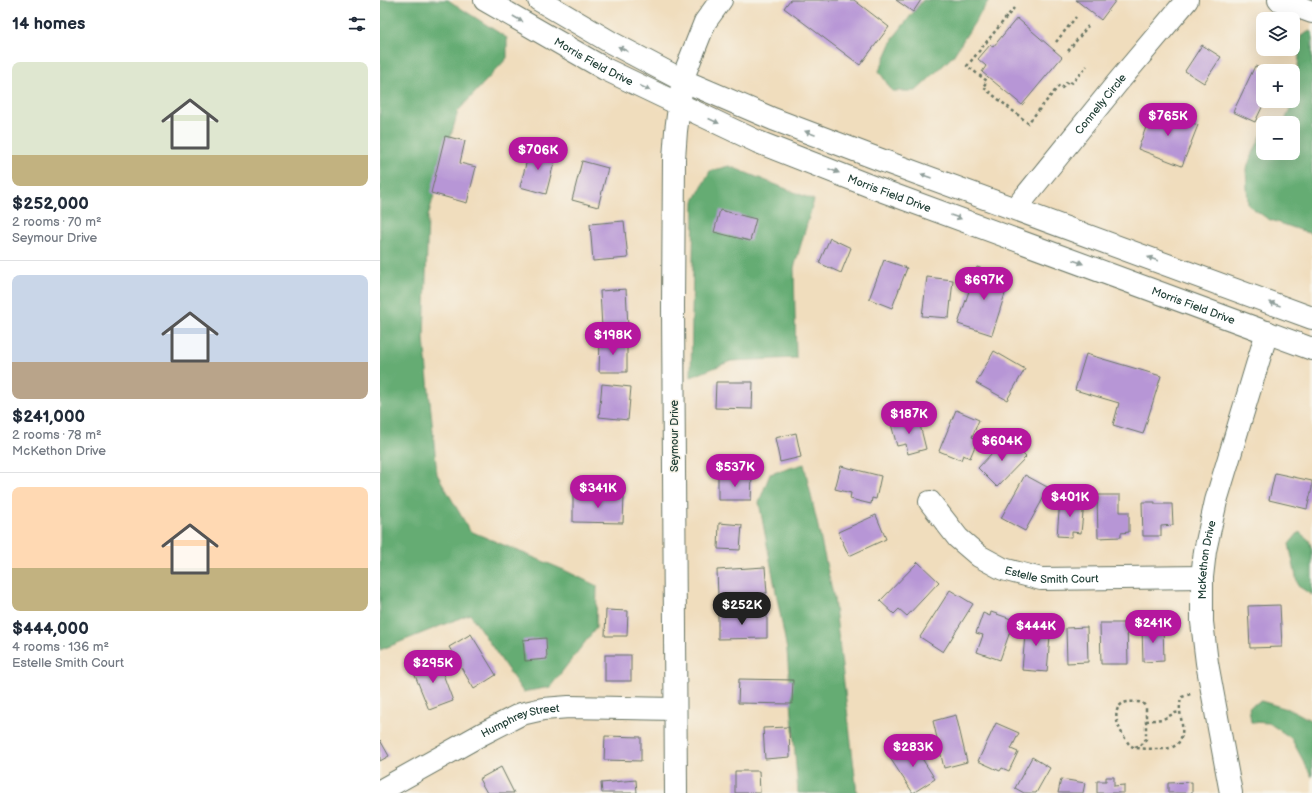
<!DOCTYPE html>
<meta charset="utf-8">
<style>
body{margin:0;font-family:"Balsamiq Sans",sans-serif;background:#f2f2f3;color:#1f2937;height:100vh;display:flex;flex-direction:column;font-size:15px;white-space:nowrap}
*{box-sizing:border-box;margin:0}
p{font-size:13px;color:#747a83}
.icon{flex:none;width:22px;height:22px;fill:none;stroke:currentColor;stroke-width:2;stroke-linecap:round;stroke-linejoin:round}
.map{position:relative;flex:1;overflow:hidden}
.side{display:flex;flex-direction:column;background:#fff;width:380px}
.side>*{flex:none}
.controls{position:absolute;left:876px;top:12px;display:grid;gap:8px}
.controls a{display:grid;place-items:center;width:44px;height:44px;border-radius:8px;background:#fff;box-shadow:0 4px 16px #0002;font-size:20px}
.price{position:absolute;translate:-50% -34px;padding:0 9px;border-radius:14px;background:#b5179e;color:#fff;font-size:13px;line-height:26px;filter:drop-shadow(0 1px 2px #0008)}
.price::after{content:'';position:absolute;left:50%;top:24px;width:12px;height:9px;margin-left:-6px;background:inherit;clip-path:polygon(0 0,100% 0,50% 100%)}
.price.selected{background:#222;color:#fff}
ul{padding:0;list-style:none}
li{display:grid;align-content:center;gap:8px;height:212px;padding:0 12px}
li+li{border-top:1px solid #e0e1e3}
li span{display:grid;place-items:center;height:124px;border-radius:8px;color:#555}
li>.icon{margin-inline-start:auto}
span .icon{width:72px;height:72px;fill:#fffc;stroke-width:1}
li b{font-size:17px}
h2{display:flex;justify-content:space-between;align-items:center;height:48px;padding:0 12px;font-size:17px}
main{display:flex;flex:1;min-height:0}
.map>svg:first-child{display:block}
</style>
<main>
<section class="side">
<h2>14 homes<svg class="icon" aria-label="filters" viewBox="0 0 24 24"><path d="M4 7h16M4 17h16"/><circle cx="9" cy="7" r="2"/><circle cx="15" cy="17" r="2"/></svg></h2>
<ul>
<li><span style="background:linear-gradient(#dfe7d0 75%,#c2b280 0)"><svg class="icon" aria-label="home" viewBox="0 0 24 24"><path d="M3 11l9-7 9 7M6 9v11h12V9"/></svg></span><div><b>$252,000</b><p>2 rooms · 70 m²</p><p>Seymour Drive</p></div></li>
<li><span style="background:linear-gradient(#c9d6e8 70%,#b9a48a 0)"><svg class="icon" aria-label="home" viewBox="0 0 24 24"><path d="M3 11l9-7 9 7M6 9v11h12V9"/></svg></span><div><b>$241,000</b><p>2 rooms · 78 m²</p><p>McKethon Drive</p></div></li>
<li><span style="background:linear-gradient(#ffd9b3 65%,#c2b280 0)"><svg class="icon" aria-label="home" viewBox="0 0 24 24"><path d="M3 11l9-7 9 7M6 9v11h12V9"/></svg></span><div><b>$444,000</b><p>4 rooms · 136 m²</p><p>Estelle Smith Court</p></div></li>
</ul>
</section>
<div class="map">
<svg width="932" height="793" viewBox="0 0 932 793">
<rect width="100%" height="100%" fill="#f7f3e8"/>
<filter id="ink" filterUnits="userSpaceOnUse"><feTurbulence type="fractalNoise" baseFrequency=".025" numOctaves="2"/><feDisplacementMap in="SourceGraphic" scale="8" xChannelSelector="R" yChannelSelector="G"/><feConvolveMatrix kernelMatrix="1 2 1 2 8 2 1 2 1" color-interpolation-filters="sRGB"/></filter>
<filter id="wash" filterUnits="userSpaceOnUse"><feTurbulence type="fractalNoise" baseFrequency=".012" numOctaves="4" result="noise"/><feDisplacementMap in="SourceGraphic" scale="16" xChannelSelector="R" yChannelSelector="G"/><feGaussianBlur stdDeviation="0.9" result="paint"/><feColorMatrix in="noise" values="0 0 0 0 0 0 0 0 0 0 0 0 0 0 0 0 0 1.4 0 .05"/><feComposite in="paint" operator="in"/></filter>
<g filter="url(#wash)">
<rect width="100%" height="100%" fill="#f0ddbd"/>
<g fill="#65ac73" stroke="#427454">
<path d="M0,0H68L127,38V58L78,111L48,216L44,339L57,474L90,531L184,570L217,586L216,628L170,687L143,692L90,614L0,650Z"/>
<path d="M543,0H609L573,56L536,91H512L499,71L514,37Z"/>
<path d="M930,31L932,32V234L888,219L868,205L866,169L883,131V153H913V123H904L915,96L921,36Z"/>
<path d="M349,166L434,200L414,268L416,358L351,361L311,377L314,201L330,171Z"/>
<path d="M424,464L454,599L477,793H418L407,650L379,502L390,474Z"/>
<path d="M919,532L929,540L932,550V595L918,586L909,544Z"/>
<path d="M881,701L914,711L932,721V777L911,738L889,723L871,722L869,707Z"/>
</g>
<g id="blocks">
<g fill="#b796d6">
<path d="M410,0H474L509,27L480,65L404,8Z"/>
<path d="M516,0H541L533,12Z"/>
<path d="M696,0H736L721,20Z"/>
<path d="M637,18L682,57L642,105L602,72L606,66L598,59L610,45L613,47Z"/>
<path d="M822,45L841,57L824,83L805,71Z"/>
<path d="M875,66L886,71H883V101H885L875,122L853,112Z"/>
<path d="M773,108L818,125L802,166L758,149Z"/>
<path d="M65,136L85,141L80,163L96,167L87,203L51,193Z"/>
<path d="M150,148L176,155L166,194L140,187Z"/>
<path d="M202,161L228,168L218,207L192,200Z"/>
<path d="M340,210L376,219L370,241L334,232Z"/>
<path d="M244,221L248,258L213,261L210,224Z"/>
<path d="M450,238L471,248L461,273L439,263Z"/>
<path d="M504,260L527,268L512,308L489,299Z"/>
<path d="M597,267L630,278L612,335L578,324Z"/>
<path d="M547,277L573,280L569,318L542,316Z"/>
<path d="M246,289L248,327L222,328L220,291Z"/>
<path d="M220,339H247V372H219Z"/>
<path d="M614,351L645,369L627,400L596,383Z"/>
<path d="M706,354L781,376L763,434L733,425L739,403L695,390Z"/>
<path d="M336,382H373L372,409L335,408Z"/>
<path d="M222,384L251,387L248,420L219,417Z"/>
<path d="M576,410L599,420L592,437L598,439L590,458L583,455L581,460L559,451Z"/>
<path d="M538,417L546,449L528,454L526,444L517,446L511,424Z"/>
<path d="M416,433L421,457L400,462L395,438Z"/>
<path d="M626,438L646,457L617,487L598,468Z"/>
<path d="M461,466L501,476L496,499L492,498L491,504L470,499L471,493L455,489Z"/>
<path d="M895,473L932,481V488L927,509L889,500Z"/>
<path d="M645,475L669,488L645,531L621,518Z"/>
<path d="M338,476H372L371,500H338Z"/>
<path d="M193,495L244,496L243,523L193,522Z"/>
<path d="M717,495H740V512H749V532L741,533V537L718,538Z"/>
<path d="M680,500L704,503L701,533L692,532V537L677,536Z"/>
<path d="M762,502H775V504H792L793,525L781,526V536H763Z"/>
<path d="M496,515L506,539L469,556L458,532Z"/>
<path d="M339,523L362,525L360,550L338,549Z"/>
<path d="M538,562L559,582L527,616L519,609L514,614L500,601Z"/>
<path d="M385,567L387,593L338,596L337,570Z"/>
<path d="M570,590L593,604L563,652L540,637Z"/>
<path d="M900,605L902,647L870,648L868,606Z"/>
<path d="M226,610L248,611L247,636H225Z"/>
<path d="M611,612L634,620L620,660L597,652L603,635L596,633L603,613L610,616Z"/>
<path d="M387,613V638L338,639V614Z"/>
<path d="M646,622L671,624L667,672L642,670Z"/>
<path d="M720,623H747L748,664H721Z"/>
<path d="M783,626L784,661L763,662L762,627Z"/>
<path d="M707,627L708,662L687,663L686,628Z"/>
<path d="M91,634L116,675L94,689L69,647Z"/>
<path d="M166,638L167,659L145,661L143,640Z"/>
<rect x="225" y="655" width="26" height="26"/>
<path d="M57,658L73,701L49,710L32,668Z"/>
<path d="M359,679L413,680L412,704L358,703Z"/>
<path d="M576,715L587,762L564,768L553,721Z"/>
<path d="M616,723L639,733L631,749L638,752L629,771L622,768L620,771L598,761Z"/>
<path d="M409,727L410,757L385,759L383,728Z"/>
<path d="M225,736L261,737V761L224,760Z"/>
<path d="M0,740L9,756L0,761Z"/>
<path d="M533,744L555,779L533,793L510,758Z"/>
<path d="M652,757L670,768L656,793H644L635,788Z"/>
<path d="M121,767L134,793H107L99,779Z"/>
<path d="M355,771H379L380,793H355Z"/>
<path d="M726,777H734V786L744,785V793H717V781H726Z"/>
<path d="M681,779L705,783L703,793H678Z"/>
<path d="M256,780L257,793H222L221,783Z"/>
<path d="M812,782V793H788V783Z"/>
</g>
</g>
</g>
<g filter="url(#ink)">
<use href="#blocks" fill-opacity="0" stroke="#687564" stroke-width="1"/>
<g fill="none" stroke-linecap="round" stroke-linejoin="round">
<defs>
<g id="minor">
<path d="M899,0L932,12"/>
<path d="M302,80L325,22L341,0"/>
<path id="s1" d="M636,208L738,82L807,0"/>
<path id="s2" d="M550,502L578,538L599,556L623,569L661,579L822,577"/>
<path id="s3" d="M0,791L102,734L141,714L163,709L189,707L295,709"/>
<path id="s4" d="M851,793L827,663L822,622V577L825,551L836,501L887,332"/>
</g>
<g id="tertiary">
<path id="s5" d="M105,0L225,69L378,142L495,188L932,349"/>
<path d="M159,0L232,43L302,80L393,119L501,160L932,318"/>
<path d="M296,793L293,307L294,159L296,131L301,91"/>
</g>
</defs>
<use href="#minor" stroke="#687564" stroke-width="24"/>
<use href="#tertiary" stroke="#687564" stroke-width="24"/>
<g stroke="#687564" stroke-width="2.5" stroke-dasharray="3 3" stroke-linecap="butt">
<path d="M634,8L587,66L607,81L603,87L648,123L679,86L682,88L688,81L692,83L707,66"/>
<path d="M676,42L696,17"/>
<path d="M688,51L708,26"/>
<path d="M766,721L783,719L795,713L800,712"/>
<path d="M755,747L761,745L766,739V708C764,703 761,702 756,702C732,699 733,719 743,735C745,738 747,742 750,745C756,750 767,748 774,749C783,749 793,750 799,742C808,728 795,711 802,697L813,693"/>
</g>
<use href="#minor" stroke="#fff" stroke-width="22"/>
<use href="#tertiary" stroke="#fff" stroke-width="22"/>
</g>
<defs><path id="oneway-solid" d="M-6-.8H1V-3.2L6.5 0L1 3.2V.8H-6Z"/></defs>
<g fill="#8f9e9a">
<use href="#oneway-solid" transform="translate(138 19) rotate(30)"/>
<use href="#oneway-solid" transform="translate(243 49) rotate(-152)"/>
<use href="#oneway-solid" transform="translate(265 88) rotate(26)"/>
<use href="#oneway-solid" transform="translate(334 121) rotate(25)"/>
<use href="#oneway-solid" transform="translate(430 133) rotate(-159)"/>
<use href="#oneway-solid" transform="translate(454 171) rotate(21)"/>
<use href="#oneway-solid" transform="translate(546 176) rotate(-160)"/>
<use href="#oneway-solid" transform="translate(576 217) rotate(20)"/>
<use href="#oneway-solid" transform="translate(773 259) rotate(-160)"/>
<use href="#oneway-solid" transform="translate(698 262) rotate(20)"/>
<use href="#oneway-solid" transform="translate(895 304) rotate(-160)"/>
</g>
</g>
<g text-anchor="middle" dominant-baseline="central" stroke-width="3" stroke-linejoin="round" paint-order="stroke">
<g font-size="11" fill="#1f3d34" stroke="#f7f3e8">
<text stroke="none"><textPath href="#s5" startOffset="125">Morris Field Drive</textPath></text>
<text stroke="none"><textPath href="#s1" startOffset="134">Connelly Circle</textPath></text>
<text stroke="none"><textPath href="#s5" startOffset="449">Morris Field Drive</textPath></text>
<text stroke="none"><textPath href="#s5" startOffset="773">Morris Field Drive</textPath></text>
<text transform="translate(294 436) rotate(-90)">Seymour Drive</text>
<text stroke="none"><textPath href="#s4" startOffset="236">McKethon Drive</textPath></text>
<text stroke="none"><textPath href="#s2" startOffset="150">Estelle Smith Court</textPath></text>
<text stroke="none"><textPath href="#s3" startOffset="158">Humphrey Street</textPath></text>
</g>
</g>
</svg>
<div class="controls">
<a><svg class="icon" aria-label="layers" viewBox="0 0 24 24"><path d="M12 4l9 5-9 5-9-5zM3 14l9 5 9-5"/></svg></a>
<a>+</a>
<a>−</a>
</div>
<b class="price" style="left:788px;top:137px">$765K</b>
<b class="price" style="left:158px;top:171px">$706K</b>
<b class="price" style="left:604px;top:301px">$697K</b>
<b class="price" style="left:233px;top:356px">$198K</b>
<b class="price" style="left:529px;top:435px">$187K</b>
<b class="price" style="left:622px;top:462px">$604K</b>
<b class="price" style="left:355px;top:488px">$537K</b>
<b class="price" style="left:218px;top:509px">$341K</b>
<b class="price" style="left:690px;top:518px">$401K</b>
<b class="price selected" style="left:362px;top:626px">$252K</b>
<b class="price" style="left:773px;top:644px">$241K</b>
<b class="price" style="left:656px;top:647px">$444K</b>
<b class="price" style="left:53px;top:684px">$295K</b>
<b class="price" style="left:533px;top:768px">$283K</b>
</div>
</main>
